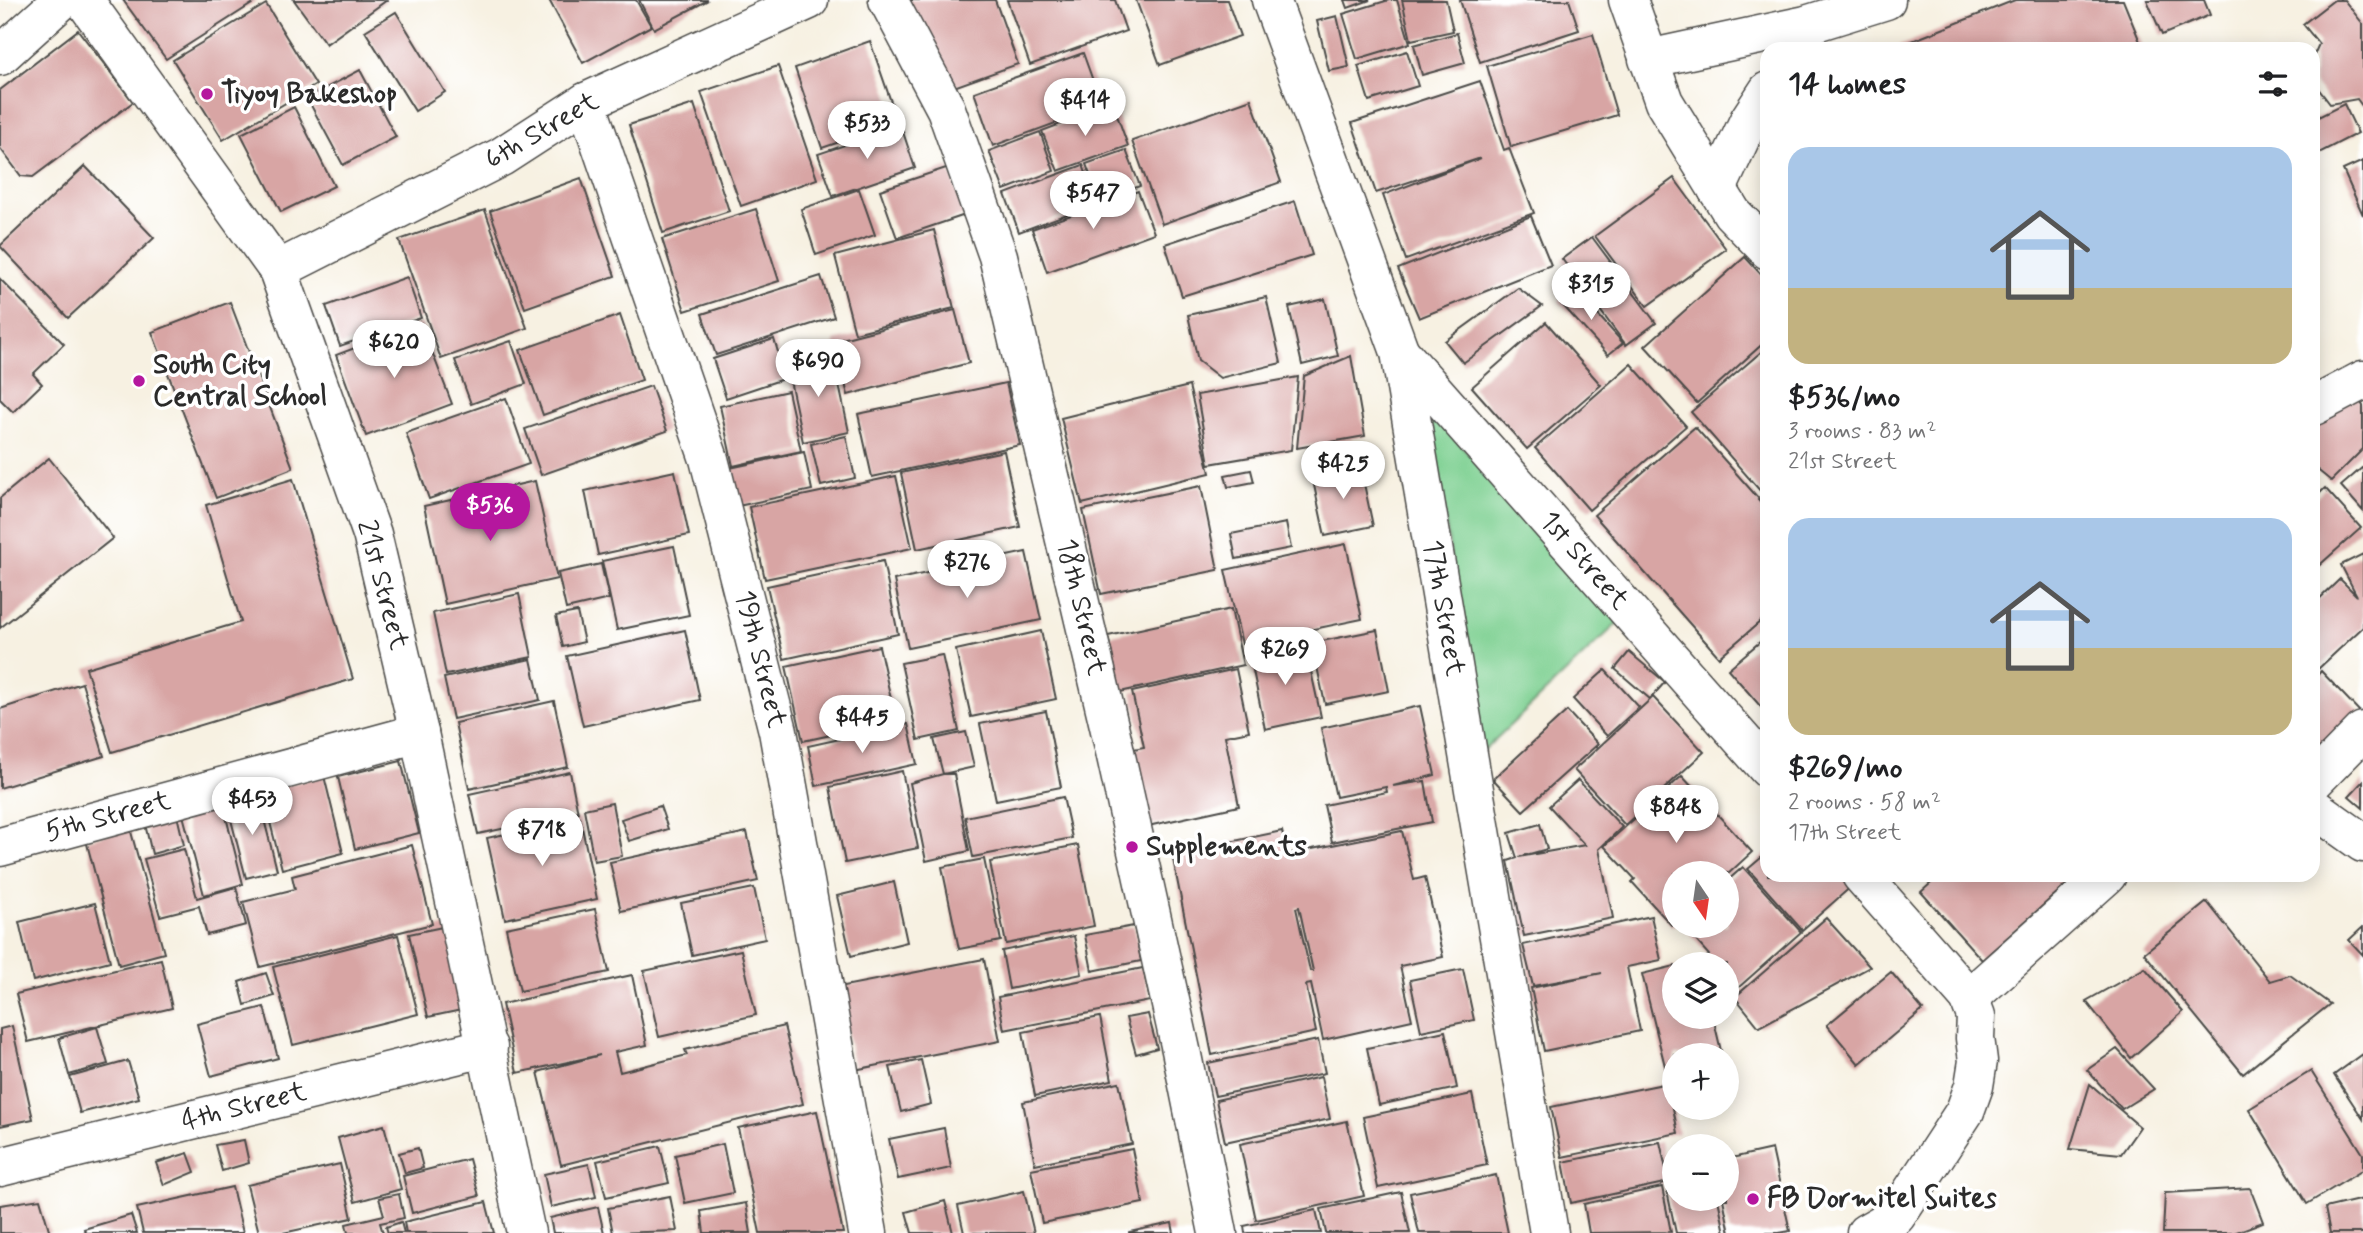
<!DOCTYPE html>
<meta charset="utf-8">
<style>
body{margin:0;font-family:Mynerve,sans-serif;background:#f2f2f2;color:#202124;height:100vh;display:flex;flex-direction:column;font-size:26px;white-space:nowrap}
*{box-sizing:border-box;margin:0}
p{font-size:23px;color:#757577}
.icon{flex:none;width:38px;height:38px;fill:none;stroke:currentColor;stroke-width:2;stroke-linecap:round;stroke-linejoin:round}
.map{position:relative;flex:1;overflow:hidden}
.drawer{position:absolute;left:1760px;top:42px;width:560px;height:840px;display:flex;flex-direction:column;background:#fff;border-radius:21px;box-shadow:0 4px 18px #0003}
.drawer>*{flex:none}
.needle{width:46px;rotate:167deg}
.buttons{position:absolute;left:1662px;top:861px;display:grid;gap:14px}
.buttons a{display:grid;place-items:center;width:77px;height:77px;border-radius:50%;background:#fff;box-shadow:0 4px 18px #0003;font-size:35px}
.price{position:absolute;translate:-50% -60px;padding:0 16px;border-radius:24px;background:#fff;color:#222;font-size:23px;line-height:46px;filter:drop-shadow(0 2px 4px #0008)}
.price::after{content:'';position:absolute;left:50%;top:42px;width:21px;height:16px;margin-left:-10px;background:inherit;clip-path:polygon(0 0,100% 0,50% 100%)}
.price.current{background:#b5179e;color:#fff}
ul{padding:0;list-style:none}
li{display:grid;align-content:center;gap:14px;height:371px;padding:0 28px}
li span{display:grid;place-items:center;height:217px;border-radius:21px;color:#555}
li>.icon{margin-inline-start:auto}
span .icon{width:126px;height:126px;fill:#fffc;stroke-width:1}
li b{font-size:30px}
h2{display:flex;justify-content:space-between;align-items:center;height:84px;padding:0 28px;font-size:30px}
.map>svg:first-child{display:block}
</style>
<div class="map">
<svg width="2363" height="1233" viewBox="0 0 2363 1233">
<rect width="100%" height="100%" fill="#fff"/>
<filter id="ink" filterUnits="userSpaceOnUse"><feTurbulence type="fractalNoise" baseFrequency=".0143" numOctaves="2"/><feDisplacementMap in="SourceGraphic" scale="14" xChannelSelector="R" yChannelSelector="G"/><feConvolveMatrix kernelMatrix="1 2 1 2 8 2 1 2 1" color-interpolation-filters="sRGB"/></filter>
<filter id="wash" filterUnits="userSpaceOnUse"><feTurbulence type="fractalNoise" baseFrequency=".00686" numOctaves="4" result="noise"/><feDisplacementMap in="SourceGraphic" scale="28" xChannelSelector="R" yChannelSelector="G"/><feGaussianBlur stdDeviation="1.57" result="paint"/><feColorMatrix in="noise" values="0 0 0 0 0 0 0 0 0 0 0 0 0 0 0 0 0 1.4 0 .05"/><feComposite in="paint" operator="in"/></filter>
<g filter="url(#wash)">
<rect width="100%" height="100%" fill="#f7f1e2"/>
<path fill="#7ed092" stroke="#547e5e" stroke-width="2" d="M1430,411L1621,620L1479,755Z"/>
<g id="blocks">
<g fill="#d8a5a4" fill-rule="evenodd">
<path d="M123,0H258L166,59Z"/>
<path d="M294,0H387L326,44Z"/>
<path d="M549,0H636L651,26L583,63Z"/>
<path d="M639,0H708L654,29Z"/>
<path d="M906,0H995L1018,64L940,92Z"/>
<path d="M1007,0H1115L1126,31L1030,65Z"/>
<path d="M1136,0H1227L1240,36L1160,65Z"/>
<path d="M1345,0H1370L1348,8Z"/>
<path d="M1389,0H1397L1410,43L1357,59L1343,14Z"/>
<path d="M1402,0H1446L1453,31L1411,40Z"/>
<path d="M1460,0H1569L1579,30L1480,62Z"/>
<path d="M2015,0H2123L2143,49H1892Z"/>
<path d="M2147,0H2204L2210,15L2162,35Z"/>
<path d="M2334,0H2344L2363,24V107L2357,99L2330,104L2314,83V55L2319,44L2303,24Z"/>
<path d="M266,4L316,85L223,140L173,60Z"/>
<path d="M396,12L445,92L415,111L365,31Z"/>
<path d="M1337,16L1349,67L1329,71L1317,21Z"/>
<path d="M78,30L133,102L33,177L21,176L0,148V90Z"/>
<path d="M1457,33L1465,63L1422,75L1414,45Z"/>
<path d="M1593,34L1617,115L1511,147L1487,66Z"/>
<path d="M870,41L898,122L822,148L795,68Z"/>
<path d="M1407,51L1418,86L1369,101L1358,66Z"/>
<path d="M1083,53L1102,106L993,146L974,92Z"/>
<path d="M778,66L817,179L741,206L701,92Z"/>
<path d="M360,70L396,137L343,165L307,98Z"/>
<path d="M1480,81L1504,150L1509,148L1534,213L1406,260L1383,195L1481,158L1376,193L1352,123Z"/>
<path d="M1251,99L1281,182L1162,224L1132,141Z"/>
<path d="M694,104L729,211L663,233L629,125Z"/>
<path d="M1113,104L1128,146L1058,171L1042,131Z"/>
<path d="M2344,104L2358,133L2317,154L2314,148V119Z"/>
<path d="M294,107L334,186L281,212L241,134Z"/>
<path d="M901,126L915,168L833,196L818,154Z"/>
<path d="M1040,132L1054,171L1004,190L989,151Z"/>
<path d="M1126,150L1140,186L1100,201L1086,164Z"/>
<path d="M2363,161V215L2343,170Z"/>
<path d="M1083,165L1097,203L1019,232L1005,194Z"/>
<path d="M85,166L154,238L68,318L0,246Z"/>
<path d="M949,167L965,215L897,238L880,190Z"/>
<path d="M581,178L615,276L525,308L490,211Z"/>
<path d="M1674,178L1726,249L1647,306L1595,236Z"/>
<path d="M859,189L875,235L816,255L801,209Z"/>
<path d="M1138,191L1154,233L1047,272L1032,229Z"/>
<path d="M1295,201L1312,255L1182,296L1165,244Z"/>
<path d="M756,209L779,281L685,311L662,239Z"/>
<path d="M485,210L527,328L441,359L399,240Z"/>
<path d="M1531,216L1551,265L1419,318L1398,269Z"/>
<path d="M934,230L954,308L855,333L835,256Z"/>
<path d="M1592,237L1656,323L1626,345L1562,259Z"/>
<path d="M1745,257L1768,282V339L1697,403L1645,346Z"/>
<path d="M821,276L834,317L716,355L702,314Z"/>
<path d="M407,277L421,318L340,346L326,306Z"/>
<path d="M0,279L64,344L33,374L42,384L13,412L0,399Z"/>
<path d="M1518,288L1542,306L1463,363L1445,341Z"/>
<path d="M1574,288L1623,343L1608,355L1559,301Z"/>
<path d="M1266,297L1281,363L1220,378L1198,361L1188,315Z"/>
<path d="M1325,299L1338,356L1302,365L1289,307Z"/>
<path d="M230,302L293,468L216,498L152,332Z"/>
<path d="M955,310L969,363L848,395L834,341Z"/>
<path d="M620,315L642,380L543,415L520,350Z"/>
<path d="M1546,322L1601,385L1527,449L1472,387Z"/>
<path d="M421,323L452,404L366,436L336,355Z"/>
<path d="M774,339L786,378L726,398L713,359Z"/>
<path d="M511,341L526,384L471,404L455,360Z"/>
<path d="M1768,346V489L1762,493L1691,412Z"/>
<path d="M833,356L849,432L803,442L787,366Z"/>
<path d="M1351,356L1365,436L1297,448L1304,376Z"/>
<path d="M1631,364L1686,426L1589,510L1535,448Z"/>
<path d="M1298,377L1291,450L1209,464L1197,395Z"/>
<path d="M1006,383L1020,445L872,477L858,414Z"/>
<path d="M651,386L667,431L541,475L525,429Z"/>
<path d="M1189,386L1210,473L1082,504L1061,418Z"/>
<path d="M788,391L801,451L733,466L720,406Z"/>
<path d="M2356,395L2363,406V449L2331,481L2314,467V428Z"/>
<path d="M506,398L529,464L429,499L406,433Z"/>
<path d="M1695,427L1759,499L1758,500L1768,511V615L1719,657L1594,515Z"/>
<path d="M846,436L855,478L821,486L811,444Z"/>
<path d="M1004,451L1020,527L917,549L901,473Z"/>
<path d="M804,452L812,490L738,506L730,468Z"/>
<path d="M49,458L113,538L0,628V498Z"/>
<path d="M1360,465L1373,526L1325,536L1312,476Z"/>
<path d="M2363,467V511L2341,486Z"/>
<path d="M1251,470L1254,482L1228,487L1225,475Z"/>
<path d="M675,471L689,535L598,555L585,491Z"/>
<path d="M896,476L912,548L765,579L749,507Z"/>
<path d="M293,479L353,679L112,752L86,668L241,622L206,505Z"/>
<path d="M535,481L557,579L445,604L424,506Z"/>
<path d="M1201,486L1218,570L1101,594L1083,510Z"/>
<path d="M2325,488L2361,528L2314,570V499Z"/>
<path d="M1286,523L1291,548L1236,559L1231,534Z"/>
<path d="M1346,544L1362,619L1242,644L1225,570Z"/>
<path d="M674,546L689,615L617,630L602,561Z"/>
<path d="M1026,552L1041,620L908,648L894,580Z"/>
<path d="M2363,554V627L2317,670L2314,666V604L2340,579L2357,596L2341,565Z"/>
<path d="M883,561L898,634L784,659L767,586Z"/>
<path d="M601,564L609,599L566,609L558,573Z"/>
<path d="M519,594L532,657L446,675L433,613Z"/>
<path d="M1231,609L1243,665L1120,692L1108,636Z"/>
<path d="M577,612L584,642L563,647L556,616Z"/>
<path d="M685,630L700,700L583,726L567,656Z"/>
<path d="M1377,630L1389,691L1325,704L1312,643Z"/>
<path d="M1041,631L1056,699L971,717L956,650Z"/>
<path d="M1768,635V715L1728,669Z"/>
<path d="M1305,644L1321,717L1265,729L1250,656Z"/>
<path d="M879,646L896,721L803,741L786,666Z"/>
<path d="M1629,652L1665,682L1650,699L1615,669Z"/>
<path d="M942,655L959,731L918,740L901,663Z"/>
<path d="M531,659L540,700L453,719L444,678Z"/>
<path d="M1236,669L1249,731L1225,736L1239,806L1134,829L1118,752L1144,747L1132,692Z"/>
<path d="M1605,670L1639,707L1607,736L1573,699Z"/>
<path d="M2321,671L2361,713L2314,757V679Z"/>
<path d="M82,683L104,756L0,788V709Z"/>
<path d="M1653,697L1704,752L1625,825L1574,770Z"/>
<path d="M554,701L568,767L469,789L455,723Z"/>
<path d="M1420,706L1435,775L1393,786L1425,781L1432,822L1332,842L1324,805L1387,792L1386,787L1336,797L1321,728Z"/>
<path d="M1046,711L1061,787L996,800L980,724Z"/>
<path d="M1567,711L1598,744L1523,811L1493,779Z"/>
<path d="M908,724L917,764L816,786L808,746Z"/>
<path d="M966,732L974,767L943,774H954L969,851L926,861L910,783L943,774L934,739Z"/>
<path d="M401,761L419,833L355,849L338,777Z"/>
<path d="M902,771L918,848L845,863L830,787Z"/>
<path d="M570,772L578,813L478,834L469,794Z"/>
<path d="M324,776L343,853L282,869L262,791Z"/>
<path d="M1682,776L1752,852L1727,875V873H1675V924L1672,926L1632,882L1635,879L1604,846Z"/>
<path d="M1578,780L1622,827L1599,849L1613,918L1524,936L1508,861L1517,858L1509,833L1540,824L1547,849L1519,857L1585,845L1549,806Z"/>
<path d="M2363,781V808L2349,796Z"/>
<path d="M258,796L277,870L246,878L227,804Z"/>
<path d="M1063,797L1072,838L973,857L965,817Z"/>
<path d="M612,803L622,856L594,861L584,809Z"/>
<path d="M223,805L243,884L204,895L183,815Z"/>
<path d="M660,806L668,829L629,841L621,819Z"/>
<path d="M176,811L184,845L152,854L144,820Z"/>
<path d="M580,818L597,899L505,919L487,838Z"/>
<path d="M130,828L164,953L119,965L86,840Z"/>
<path d="M1282,831L1287,854L1402,831L1414,880L1425,877L1443,957L1400,966L1412,1020L1323,1040L1311,984L1306,985L1316,1032L1212,1055L1172,854ZM1299,907L1313,971H1310L1296,908Z"/>
<path d="M747,832L758,881L621,911L610,862Z"/>
<path d="M412,845L432,924L260,967L243,902L295,889L292,876Z"/>
<path d="M1078,845L1094,926L1006,944L990,862Z"/>
<path d="M184,849L197,898L236,887L246,925L207,935L199,906L160,916L144,859Z"/>
<path d="M1768,852V875H1844L1853,885L1802,930L1748,869Z"/>
<path d="M984,859L1001,941L959,949L942,867Z"/>
<path d="M1743,867L1801,932L1729,996L1727,964H1701L1700,962L1709,955L1683,926H1727V881Z"/>
<path d="M1940,875H2061L2068,883L1982,960L1921,892Z"/>
<path d="M894,882L907,942L851,956L837,896Z"/>
<path d="M754,888L765,939L692,955L681,903Z"/>
<path d="M2207,902L2270,981L2290,975L2330,1004L2243,1074L2144,953Z"/>
<path d="M95,903L110,961L33,981L19,922Z"/>
<path d="M595,909L609,972L520,991L506,928Z"/>
<path d="M1651,916L1661,960L1627,967L1640,1031L1544,1051L1531,988L1602,973L1533,986L1523,945Z"/>
<path d="M1826,918L1870,967L1759,1027L1735,997Z"/>
<path d="M452,925L471,1008L428,1017L409,934Z"/>
<path d="M1134,926L1141,961L1092,971L1085,935Z"/>
<path d="M2363,927V955L2349,940Z"/>
<path d="M398,935L418,1014L293,1045L273,967Z"/>
<path d="M1074,936L1082,974L1009,989L1002,951Z"/>
<path d="M741,950L756,1015L659,1037L644,971Z"/>
<path d="M161,959L172,1008L28,1042L16,994Z"/>
<path d="M984,959L1000,1041L854,1070L839,987Z"/>
<path d="M1675,966V1017H1713L1722,1055H1675V1081L1669,1082L1642,974Z"/>
<path d="M1143,968L1150,1001L1004,1030L998,997Z"/>
<path d="M2145,968L2183,1012L2131,1058L2086,1001Z"/>
<path d="M1463,969L1474,1020L1421,1031L1410,980Z"/>
<path d="M1891,972L1923,1010L1859,1064L1827,1025Z"/>
<path d="M266,973L274,996L245,1005L239,982Z"/>
<path d="M632,975L647,1045L615,1052L620,1072L687,1055L685,1050L784,1026L803,1104L561,1165L538,1072L600,1055L517,1073L502,1004Z"/>
<path d="M264,1007L278,1058L211,1076L197,1024Z"/>
<path d="M1148,1014L1157,1048L1136,1054L1126,1018Z"/>
<path d="M1100,1017L1112,1080L1035,1096L1023,1032Z"/>
<path d="M12,1026L33,1119L0,1126V1029Z"/>
<path d="M97,1027L108,1064L69,1075L59,1038Z"/>
<path d="M1445,1031L1457,1088L1379,1105L1367,1048Z"/>
<path d="M1318,1040L1325,1073L1215,1096L1208,1063Z"/>
<path d="M2117,1049L2154,1089L2122,1109L2087,1070Z"/>
<path d="M2363,1054V1119L2334,1075Z"/>
<path d="M921,1060L931,1104L901,1112L890,1067Z"/>
<path d="M128,1061L139,1098L80,1113L70,1077Z"/>
<path d="M2311,1071L2363,1154V1170L2307,1204L2249,1109Z"/>
<path d="M1321,1077L1330,1119L1225,1142L1216,1100Z"/>
<path d="M1119,1082L1132,1144L1035,1164L1023,1102Z"/>
<path d="M1668,1083L1678,1133L1562,1157L1551,1107Z"/>
<path d="M2090,1084L2140,1127L2121,1154L2070,1149Z"/>
<path d="M1472,1094L1487,1165L1378,1188L1363,1117Z"/>
<path d="M817,1111L843,1233H760L738,1128Z"/>
<path d="M1347,1121L1364,1196L1256,1220L1240,1144Z"/>
<path d="M384,1125L401,1189L355,1202L338,1138Z"/>
<path d="M944,1128L951,1168L898,1179L889,1139Z"/>
<path d="M244,1140L249,1163L222,1171L215,1145Z"/>
<path d="M1660,1142L1669,1182L1571,1203L1563,1162Z"/>
<path d="M723,1144L733,1193L685,1203L675,1155Z"/>
<path d="M660,1146L669,1183L606,1197L597,1161Z"/>
<path d="M418,1148L423,1168L405,1173L399,1153Z"/>
<path d="M1132,1149L1143,1203L1042,1223L1031,1169Z"/>
<path d="M1772,1149L1790,1231L1779,1233H1730L1723,1199H1727V1159Z"/>
<path d="M188,1153L195,1172L164,1185L156,1163Z"/>
<path d="M469,1159L479,1196L412,1213L403,1176Z"/>
<path d="M340,1164L352,1218L283,1233H259L247,1185Z"/>
<path d="M589,1164L596,1197L551,1207L544,1174Z"/>
<path d="M1496,1175L1508,1233H1419L1410,1193Z"/>
<path d="M232,1187L243,1233H143L137,1208Z"/>
<path d="M1662,1187L1671,1232L1589,1233L1584,1204Z"/>
<path d="M2250,1188L2263,1222L2234,1233H2163L2165,1193Z"/>
<path d="M1675,1190V1199H1718L1725,1233H1676L1667,1191Z"/>
<path d="M1024,1191L1034,1233H964L958,1206Z"/>
<path d="M1401,1192L1410,1233H1326L1321,1209Z"/>
<path d="M399,1194L404,1218L380,1223L383,1233H348L346,1224L384,1215L379,1198Z"/>
<path d="M670,1196L677,1231L613,1233L608,1208Z"/>
<path d="M40,1199L50,1233H0V1205Z"/>
<path d="M2363,1199V1233H2330L2325,1208Z"/>
<path d="M945,1201L953,1233H912L906,1212Z"/>
<path d="M486,1202L494,1233H406L404,1222Z"/>
<path d="M746,1203L751,1233H704L701,1211Z"/>
<path d="M598,1207L604,1233H553L550,1218Z"/>
<path d="M1316,1210L1321,1233H1245L1244,1226Z"/>
<path d="M131,1215L137,1233H85L84,1229Z"/>
<path d="M401,1222L404,1233H388L386,1227Z"/>
<path d="M1172,1223L1174,1233H1129V1232Z"/>
</g>
</g>
</g>
<g filter="url(#ink)">
<use href="#blocks" fill-opacity="0" stroke="#4a4946" stroke-width="2"/>
<g fill="none" stroke-linecap="round" stroke-linejoin="round">
<defs>
<g id="minor">
<path d="M84,0L278,270L372,534L419,733L526,1233"/>
<path d="M888,0L946,109L998,256L1114,747L1181,1050L1218,1233"/>
<path d="M1271,0L1400,352L1549,1233"/>
<path d="M1628,0L1664,102L1732,213L1768,250"/>
<path d="M0,56L62,0"/>
<path d="M1648,59L1806,25L1886,0"/>
<path d="M586,102L709,459L778,731L868,1233"/>
<path d="M1717,189L1749,120L1768,91"/>
<path d="M278,270L501,157L586,102L809,0"/>
<path d="M1400,352L1768,769"/>
<path d="M2314,406L2363,380"/>
<path d="M2314,781L2363,731"/>
<path d="M2314,808L2363,843"/>
<path d="M0,847L419,733"/>
<path d="M1861,875L1969,998L1976,1016L1975,1038L1978,1061L1974,1086L1965,1111L1896,1216L1866,1233"/>
<path d="M1969,998L2107,875"/>
<path d="M0,1167L488,1047"/>
</g>
</defs>
<use href="#minor" stroke="#4a4946" stroke-width="41"/>
<use href="#minor" stroke="#fff" stroke-width="38"/>
</g>
</g>
<g fill="#b5179e" stroke="#fff" stroke-width="2.5">
<circle cx="207" cy="94" r="7"/>
<circle cx="139" cy="381" r="7"/>
<circle cx="1132" cy="847" r="7"/>
<circle cx="1753" cy="1199" r="7"/>
</g>
<g text-anchor="middle" dominant-baseline="central" stroke-width="7" stroke-linejoin="round" paint-order="stroke">
<g font-size="28" font-weight="bold" fill="#2b2b2b" stroke="#fff" text-anchor="start">
<text x="221" y="94">Tiyoy Bakeshop</text>
<text x="153" y="365">South City<tspan x="153" dy="32">Central School</tspan></text>
<text x="1146" y="847">Supplements</text>
<text x="1767" y="1199">FB Dormitel Suites</text>
</g>
<g font-size="28" fill="#2b2b2b" stroke="#fff">
<text transform="translate(542 131) rotate(-30)">6th Street</text>
<text transform="translate(1584 561) rotate(49)">1st Street</text>
<text transform="translate(382 585) rotate(75)">21st Street</text>
<text transform="translate(1081 607) rotate(77)">18th Street</text>
<text transform="translate(1443 608) rotate(80)">17th Street</text>
<text transform="translate(760 659) rotate(76)">19th Street</text>
<text transform="translate(108 817) rotate(-15)">5th Street</text>
<text transform="translate(244 1107) rotate(-14)">4th Street</text>
</g>
</g>
</svg>
<div class="buttons">
<a><svg class="needle" viewBox="-14 -14 28 28"><path d="M0-13l5 13h-10z" fill="#e53935"/><path d="M0 13l5-13h-10z" fill="#757577"/></svg></a>
<a><svg class="icon" aria-label="layers" viewBox="0 0 24 24"><path d="M12 4l9 5-9 5-9-5zM3 14l9 5 9-5"/></svg></a>
<a>+</a>
<a>−</a>
</div>
<b class="price" style="left:1085px;top:138px">$414</b>
<b class="price" style="left:867px;top:161px">$533</b>
<b class="price" style="left:1093px;top:231px">$547</b>
<b class="price" style="left:1591px;top:322px">$315</b>
<b class="price" style="left:394px;top:380px">$620</b>
<b class="price" style="left:818px;top:399px">$690</b>
<b class="price" style="left:1343px;top:501px">$425</b>
<b class="price current" style="left:490px;top:543px">$536</b>
<b class="price" style="left:967px;top:600px">$276</b>
<b class="price" style="left:1285px;top:687px">$269</b>
<b class="price" style="left:862px;top:755px">$445</b>
<b class="price" style="left:252px;top:837px">$453</b>
<b class="price" style="left:1676px;top:845px">$848</b>
<b class="price" style="left:542px;top:868px">$718</b>
<section class="drawer">
<h2>14 homes<svg class="icon" aria-label="filters" viewBox="0 0 24 24"><path d="M4 7h16M4 17h16"/><circle cx="9" cy="7" r="2"/><circle cx="15" cy="17" r="2"/></svg></h2>
<ul>
<li><span style="background:linear-gradient(#a9c7e8 65%,#c2b280 0)"><svg class="icon" aria-label="home" viewBox="0 0 24 24"><path d="M3 11l9-7 9 7M6 9v11h12V9"/></svg></span><div><b>$536/mo</b><p>3 rooms · 83 m²</p><p>21st Street</p></div></li>
<li><span style="background:linear-gradient(#a9c7e8 60%,#c2b280 0)"><svg class="icon" aria-label="home" viewBox="0 0 24 24"><path d="M3 11l9-7 9 7M6 9v11h12V9"/></svg></span><div><b>$269/mo</b><p>2 rooms · 58 m²</p><p>17th Street</p></div></li>
</ul>
</section>
</div>
